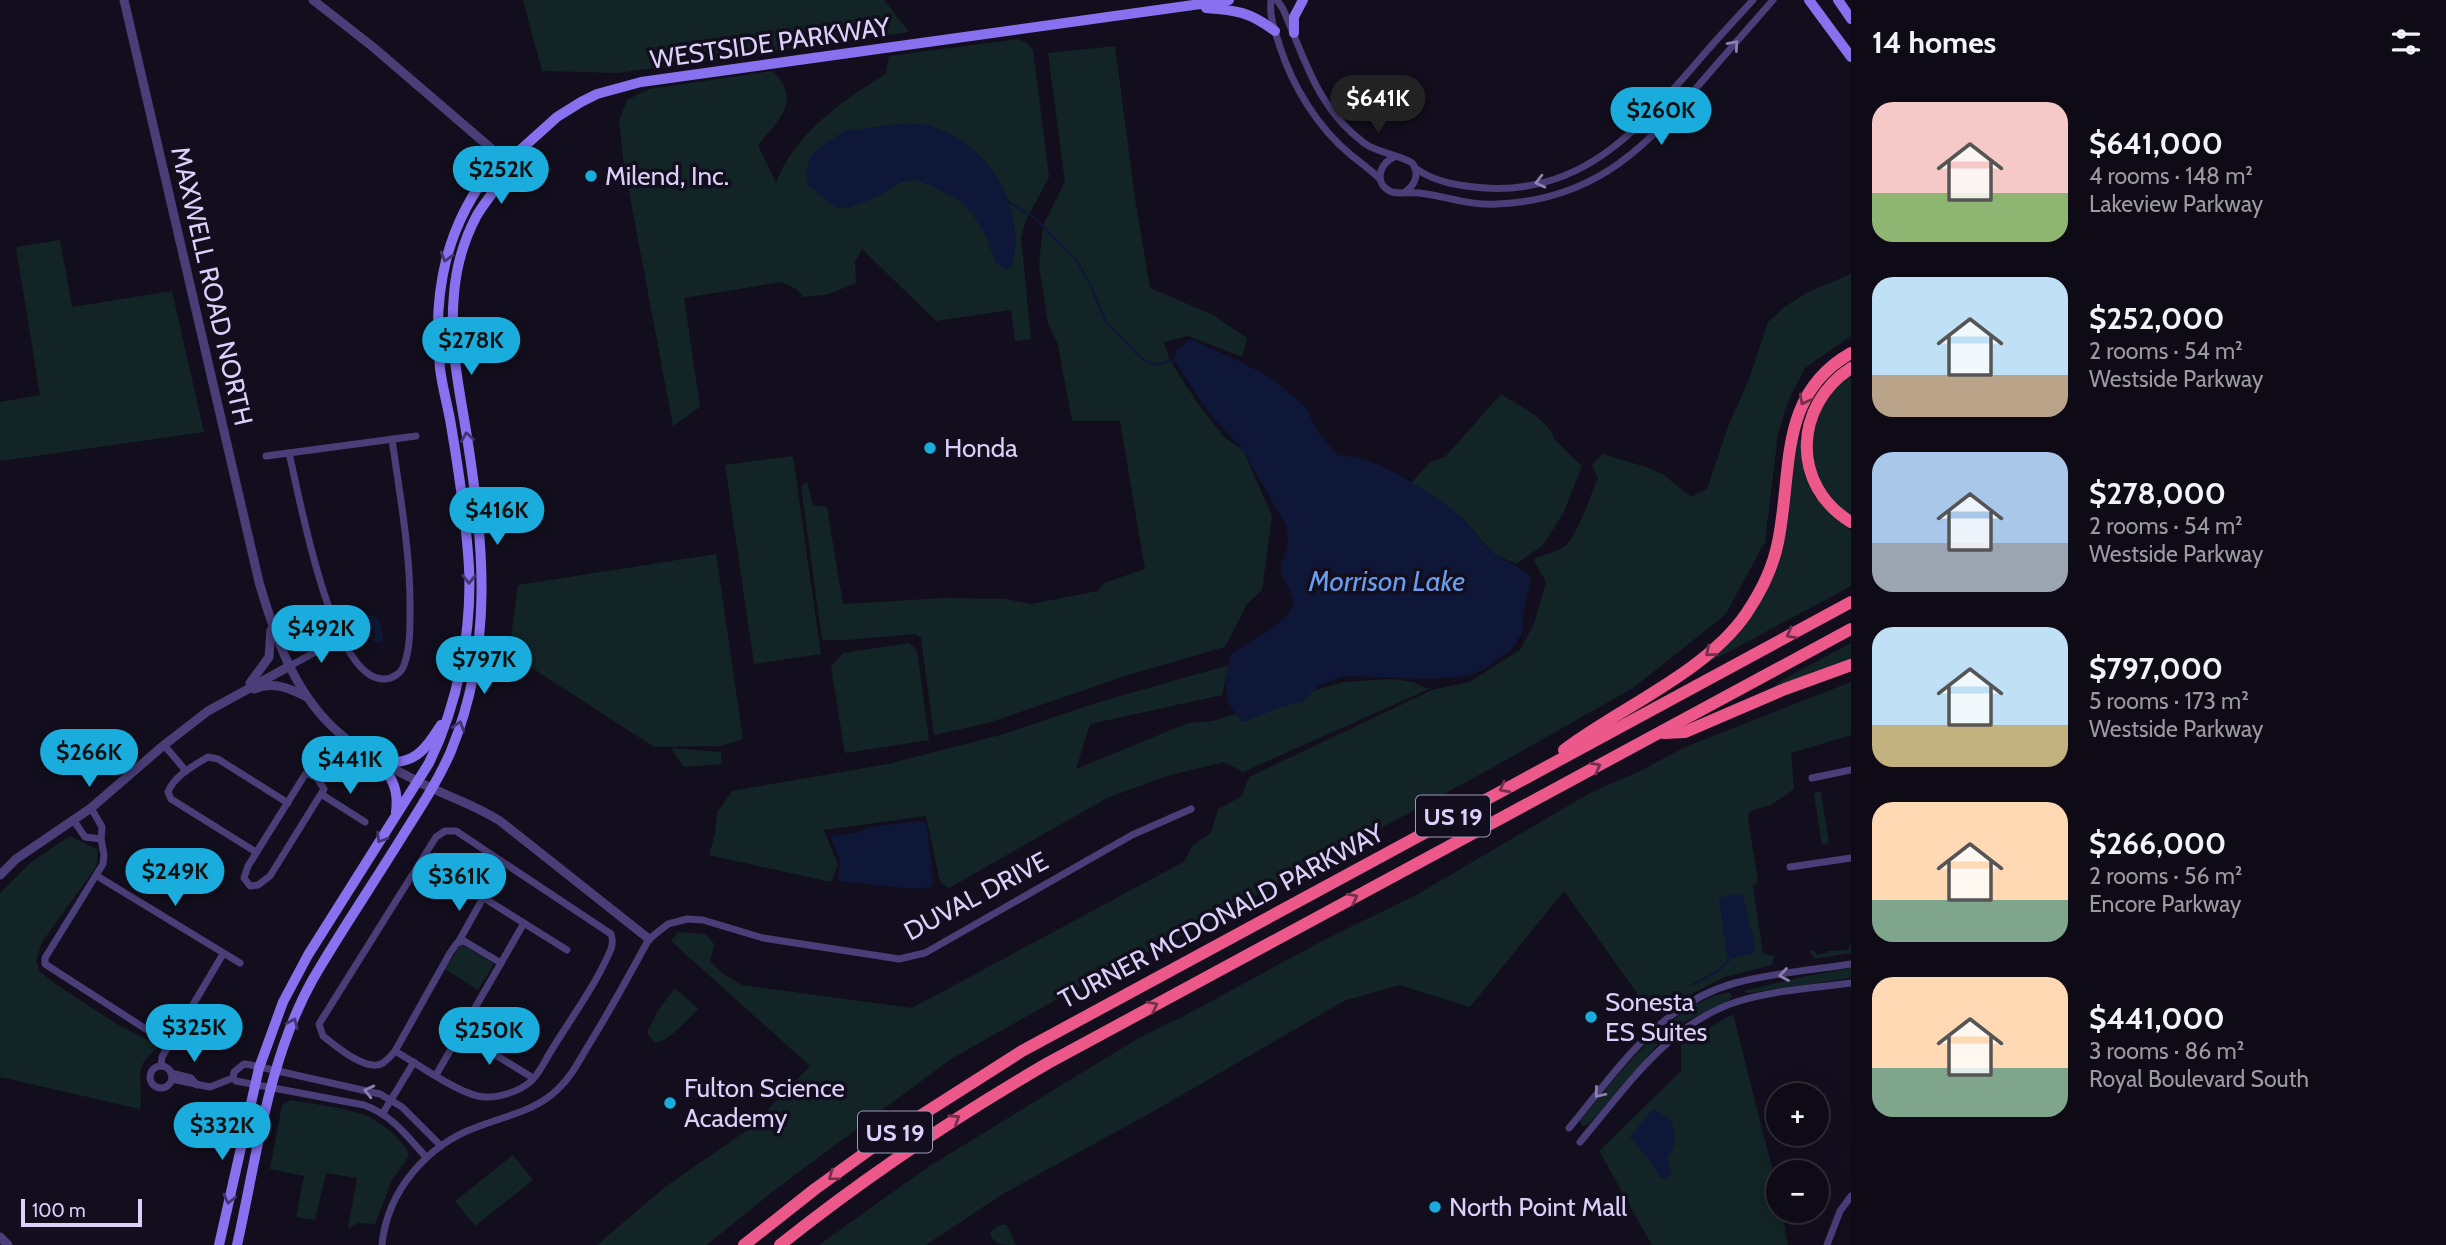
<!DOCTYPE html>
<meta charset="utf-8">
<style>
body{margin:0;font-family:Cabin,sans-serif;background:#17131f;color:#f1f3f6;height:100vh;display:flex;flex-direction:column;font-size:26px;white-space:nowrap}
*{box-sizing:border-box;margin:0}
p{font-size:23px;color:#9b9aa1}
.icon{flex:none;width:38px;height:38px;fill:none;stroke:currentColor;stroke-width:2;stroke-linecap:round;stroke-linejoin:round}
.map{position:relative;flex:1;overflow:hidden}
.details{display:flex;flex-direction:column;background:#0e0a16;width:595px}
.details>*{flex:none}
.tools{position:absolute;left:1766px;top:1083px;display:grid;gap:14px}
.tools a{display:grid;place-items:center;width:63px;height:63px;border-radius:50%;background:#0e0a16;box-shadow:0 7px 28px #0002,0 0 0 2px #2e2b35;font-size:35px}
.scale{position:absolute;left:21px;bottom:18px;width:121px;box-sizing:border-box;padding-left:7px;border:4px solid #dbd0fa;border-top:0;font-size:19px;line-height:24px;white-space:nowrap;color:#dbd0fa;-webkit-text-stroke:5px #130e1d;paint-order:stroke}
.price{position:absolute;translate:-50% -60px;padding:0 16px;border-radius:24px;background:#19acdd;color:#111;font-size:23px;line-height:46px;filter:drop-shadow(0 2px 4px #0008)}
.price::after{content:'';position:absolute;left:50%;top:42px;width:21px;height:16px;margin-left:-10px;background:inherit;clip-path:polygon(0 0,100% 0,50% 100%)}
.price.active{background:#222;color:#fff}
ul{padding:0;list-style:none}
li{display:flex;align-items:center;gap:21px;height:175px;padding:0 21px}
li span{display:grid;place-items:center;flex:none;width:196px;height:140px;border-radius:21px;color:#555}
li>.icon{margin-inline-start:auto}
span .icon{width:84px;height:84px;fill:#fffc;stroke-width:1}
li b{font-size:30px}
h2{display:flex;justify-content:space-between;align-items:center;height:84px;padding:0 21px;font-size:30px}
main{display:flex;flex:1;min-height:0}
.map>svg:first-child{display:block}
</style>
<main>
<div class="map">
<svg width="1851" height="1245" viewBox="0 0 1851 1245">
<rect width="100%" height="100%" fill="#130e1d"/>
<g fill="#122426">
<path d="M523,0H884L909,32L618,73L542,71Z"/>
<path d="M1018,39L1027,43L1033,50L1049,177L1027,218L1021,237L1031,339L1015,341L1011,310L936,321L862,249L855,262L856,283L826,295L803,297L798,290L782,282L684,298L700,407L673,426L624,165L619,121L627,100L649,89L773,71C802,101 779,120 758,145L776,183C793,135 844,99 886,74L889,56Z"/>
<path d="M1115,46L1135,199L1150,288L1213,315L1247,338L1242,357L1188,336L1164,342L1170,361L1199,405L1224,437L1243,450L1272,516L1262,590L1247,604L1225,647L1128,675L988,723L934,735L921,638L915,634L847,640H822L801,485L807,482L813,505L827,507L843,604L943,598L1006,599L1031,604L1098,591L1104,583L1145,569L1120,421H1072L1058,345L1048,323L1039,265L1043,226L1065,182L1048,53Z"/>
<path d="M60,240L72,307L172,291L204,432L0,461V402L40,395L16,247Z"/>
<path d="M1851,274V336L1805,368L1788,401L1778,434L1765,542L1725,615L1633,688L1483,773L1186,933L1075,989L951,1059L772,1192L707,1245H597L665,1187L750,1128L810,1066L671,941L678,932L706,934L714,944L710,961L722,973L742,985L912,1008L1185,861L1192,846L1211,833L1218,809L1242,796L1249,777L1432,690L1469,682L1520,650L1534,624L1546,582L1533,559C1543,555 1555,552 1564,547C1576,539 1591,494 1598,478L1592,465L1602,454L1646,467L1664,475L1691,497L1707,489L1729,424L1749,379L1768,322L1786,306L1806,293Z"/>
<path d="M1851,375V514C1845,511 1838,507 1833,502C1797,466 1810,401 1851,375Z"/>
<path d="M1501,394C1517,405 1549,419 1554,439L1582,466L1563,514L1542,546L1516,564L1494,554L1460,516L1411,483L1430,462L1445,457Z"/>
<path d="M1796,439H1802C1796,476 1821,511 1851,530V586L1706,664L1705,661L1777,565L1789,515Z"/>
<path d="M793,456L821,654L754,664L725,465Z"/>
<path d="M716,554L743,739L721,746L654,747L509,653L518,585Z"/>
<path d="M909,643L917,650L929,740L845,753L831,667L843,653Z"/>
<path d="M1851,643V659L1773,688L1780,681Z"/>
<path d="M1229,665L1222,695L1090,724L1076,769L1188,723L1212,721L1343,682L1392,679L1413,682L1429,689L1243,772L1224,762L1167,776L1107,798L949,888L940,882L926,816L824,830L838,865L831,882L709,855L715,833L717,813L732,791L888,764L1004,734L1096,703Z"/>
<path d="M1851,682V735L1791,753L1794,789L1771,805L1750,811L1748,818L1758,882L1753,886L1763,954L1774,956L1772,965L1725,977L1652,1014L1564,891L1470,1007L1399,985L1344,1001L1154,1111L1003,1194L926,1245H819L928,1167L1137,1039L1184,1016L1322,941L1416,895L1590,793L1638,772L1685,747Z"/>
<path d="M671,748L721,752L722,764L684,767Z"/>
<path d="M1816,792H1821L1829,843L1822,844L1814,795Z"/>
<path d="M70,836L98,850L96,867L42,942L36,961L40,972L57,985L120,1026L158,1045C154,1052 147,1057 143,1063C137,1073 143,1096 140,1109L0,1077V893L30,863Z"/>
<path d="M461,944L494,964L478,990L445,969Z"/>
<path d="M1851,944V953L1814,959L1810,951L1814,950L1817,955L1827,953V951L1848,950Z"/>
<path d="M1851,968V978L1748,993L1744,991L1801,977Z"/>
<path d="M675,988L698,1009C688,1019 667,1043 654,1043L647,1032L659,1009Z"/>
<path d="M1729,992L1732,997L1729,1000L1686,1021L1659,1043L1589,1124L1582,1126L1580,1120C1619,1076 1668,1004 1729,992Z"/>
<path d="M1733,1014L1778,1191V1211H1782L1788,1245H1652L1599,1151L1681,1071V1044Z"/>
<path d="M291,1100C311,1104 350,1108 367,1116C380,1122 407,1142 409,1156L392,1180L375,1224L358,1223L348,1229L357,1178L326,1173L315,1220L296,1217L304,1176L270,1169L282,1105Z"/>
<path d="M513,1155L533,1180L475,1226L455,1201Z"/>
<path d="M1006,1225L1008,1228L1016,1245C1004,1245 994,1245 990,1234C993,1228 999,1224 1006,1225Z"/>
</g>
<g fill="#0e1737">
<path d="M898,124C908,124 921,123 931,126C990,145 1027,206 1012,267L1005,269L996,263L985,234L972,213L960,201L932,186L915,180L901,182L877,197L847,208H836L808,185L806,172L810,157L817,149L844,131Z"/>
<path d="M1191,339L1247,365L1276,381L1306,408L1318,432L1339,456C1370,452 1435,495 1459,515C1473,526 1481,545 1496,555C1510,565 1519,564 1531,579L1522,619L1524,630L1511,650L1483,670L1468,676L1430,679L1344,676L1318,686L1303,702L1284,706L1244,722C1220,702 1225,682 1231,654L1272,628L1289,614L1293,606V597L1281,573V565L1288,546L1287,527L1243,450L1208,412L1174,360L1177,350Z"/>
<path d="M367,615L376,616C381,622 383,634 383,641L379,643L371,641L376,637Z"/>
<path d="M917,821L927,823L933,882L931,887L916,889L838,881L840,859L830,836L856,833L870,827Z"/>
<path d="M1736,894L1743,896L1755,946L1754,953L1734,958L1727,957L1719,898Z"/>
<path d="M1653,1109L1672,1121C1675,1136 1677,1147 1667,1158L1671,1173L1667,1179L1660,1177L1647,1157L1630,1137Z"/>
<path d="M1804,1165C1821,1166 1828,1180 1817,1194L1816,1172H1795Z"/>
</g>
<g fill="none" stroke-linecap="round" stroke-linejoin="round">
<g stroke="#0e1737" stroke-width="2.5">
<path d="M1009,202L1035,218L1077,261L1090,284L1106,322L1142,359L1155,365L1174,360"/>
<path d="M1692,985L1718,971L1731,958"/>
</g>
<g stroke="#493e77" stroke-width="7">
<path d="M1271,0C1269,17 1275,31 1280,47C1293,87 1318,128 1351,155C1361,163 1371,170 1380,179"/>
<path d="M1277,0L1283,9C1305,59 1317,108 1364,143C1377,153 1407,157 1413,164C1420,175 1414,186 1405,192"/>
<path d="M1395,157C1379,162 1373,185 1392,192C1400,194 1411,192 1419,193C1445,196 1470,206 1497,204C1599,200 1649,144 1710,72C1731,48 1752,24 1773,0"/>
<path d="M1415,168C1436,183 1460,186 1485,188C1581,194 1635,133 1693,67C1712,44 1733,22 1753,0"/>
<path d="M289,453C299,494 331,680 384,679C392,679 402,673 404,665C410,649 410,630 410,613C411,554 400,497 392,439"/>
<path d="M266,456L416,436"/>
<path d="M288,667L341,638"/>
<path d="M164,745L186,771"/>
<path d="M306,773L317,778L324,789L270,876L258,885L250,886L244,878L248,866Z"/>
<path d="M1812,778L1851,770"/>
<path d="M321,794L365,822"/>
<path d="M74,821L85,837L101,839L102,827L91,808"/>
<path d="M101,839L104,855L103,864L45,958V964L169,1044"/>
<path d="M256,852L171,799L168,792C174,776 193,766 208,757L218,759L288,803"/>
<path d="M1790,867L1851,858"/>
<path d="M97,876L240,963"/>
<path d="M452,878L567,950"/>
<path d="M459,941L483,898"/>
<path d="M501,963L524,923"/>
<path d="M460,1033L533,1078"/>
<path d="M395,1051C416,1063 463,1097 485,1097C499,1098 520,1091 530,1082C539,1075 545,1060 551,1051C571,1018 596,985 611,949C613,943 613,940 611,934L456,831H445L436,837L319,1024L323,1036C336,1046 367,1073 383,1063C387,1060 392,1055 395,1051L450,953L457,943L464,941L501,963L436,1075"/>
<circle cx="161" cy="1077" r="11"/>
<path d="M161,1066L162,1057L223,954"/>
<path d="M171,1073L191,1078L197,1085"/>
<path d="M172,1079L210,1087L233,1078"/>
<path d="M383,1113L414,1062"/>
<path d="M1569,1128C1616,1072 1660,1003 1735,983C1773,973 1813,970 1851,964"/>
<path d="M1580,1142C1626,1088 1668,1023 1739,1001C1775,990 1814,988 1851,983"/>
<path d="M426,1157C407,1136 392,1115 364,1105L236,1081L233,1078L234,1072L244,1064L251,1065L380,1094L402,1107L441,1146"/>
<path d="M382,1245C387,1191 427,1145 477,1127C505,1116 536,1111 558,1089C571,1077 579,1061 588,1046C610,1011 629,975 649,939L668,924L687,919L703,920L763,938L899,959L925,953L1132,835L1191,809"/>
<path d="M1827,1245L1840,1211L1851,1196"/>
</g>
<g stroke="#493e77" stroke-width="9">
<path d="M124,0L259,582C276,640 296,699 345,738C368,757 396,770 423,784C449,797 475,805 500,821L649,939"/>
<path d="M313,0L373,47L507,162"/>
<path d="M250,683L269,657L271,630"/>
<path d="M254,689C273,681 289,688 307,697"/>
<path d="M0,875L16,859L91,808L164,745L208,711L288,667"/>
<path d="M0,1237L8,1245"/>
</g>
<g stroke="#8771ef" stroke-width="10">
<path d="M1809,0L1851,57"/>
<path d="M1838,0L1851,19"/>
<path d="M1206,8C1236,10 1250,12 1275,31"/>
<path d="M1294,33V17L1303,0"/>
<path d="M376,760C392,776 399,789 396,812"/>
<path d="M381,762C415,765 424,751 441,725"/>
<path d="M219,1245L259,1068L283,1002L308,955L429,763C458,704 472,632 469,567C466,519 459,472 451,425C448,406 442,387 440,368C432,291 446,225 495,164L507,162L557,117L581,102L597,94L641,82L1229,0"/>
<path d="M237,1245C257,1156 268,1059 313,979C342,929 375,881 405,832C422,805 439,779 451,751C494,645 484,547 467,437C459,386 449,347 454,294C456,268 464,240 476,217C485,200 507,179 507,162"/>
</g>
<g stroke="#ec5889" stroke-width="12">
<path d="M1851,368C1794,405 1790,485 1851,522"/>
<path d="M1664,733L1685,732L1785,689L1851,665"/>
<path d="M1564,750C1621,707 1706,672 1746,614C1761,592 1773,568 1778,542C1793,470 1777,395 1851,353"/>
<path d="M744,1245L815,1189L887,1137L1022,1051L1851,602"/>
<path d="M780,1245C865,1177 955,1117 1048,1063L1851,629"/>
</g>
</g>
<defs><path id="oneway-chevron" d="M-2-3.5L2.5 0L-2 3.5" fill="none" stroke-width="1.6" stroke-linecap="round" stroke-linejoin="round" transform="scale(1.75)"/></defs>
<g stroke="#8b80b2">
<use href="#oneway-chevron" transform="translate(1734 45) rotate(-49)"/>
<use href="#oneway-chevron" transform="translate(1540 182) rotate(166)"/>
<use href="#oneway-chevron" transform="translate(1784 975) rotate(171)"/>
<use href="#oneway-chevron" transform="translate(369 1091) rotate(-166)"/>
<use href="#oneway-chevron" transform="translate(1599 1093) rotate(130)"/>
</g>
<g stroke="#413671">
<use href="#oneway-chevron" transform="translate(446 257) rotate(106)"/>
<use href="#oneway-chevron" transform="translate(467 437) rotate(-99)"/>
<use href="#oneway-chevron" transform="translate(469 579) rotate(91)"/>
<use href="#oneway-chevron" transform="translate(459 726) rotate(-72)"/>
<use href="#oneway-chevron" transform="translate(381 838) rotate(122)"/>
<use href="#oneway-chevron" transform="translate(293 1023) rotate(-67)"/>
<use href="#oneway-chevron" transform="translate(229 1199) rotate(103)"/>
</g>
<g stroke="#752f4e">
<use href="#oneway-chevron" transform="translate(1804 400) rotate(118)"/>
<use href="#oneway-chevron" transform="translate(1791 634) rotate(152)"/>
<use href="#oneway-chevron" transform="translate(1710 652) rotate(140)"/>
<use href="#oneway-chevron" transform="translate(1596 767) rotate(-28)"/>
<use href="#oneway-chevron" transform="translate(1504 788) rotate(152)"/>
<use href="#oneway-chevron" transform="translate(1353 898) rotate(-28)"/>
<use href="#oneway-chevron" transform="translate(1153 1006) rotate(-28)"/>
<use href="#oneway-chevron" transform="translate(955 1119) rotate(-33)"/>
<use href="#oneway-chevron" transform="translate(833 1176) rotate(144)"/>
</g>
<g fill="#19acdd" stroke="#130e1d" stroke-width="2.5">
<circle cx="591" cy="176" r="7"/>
<circle cx="930" cy="448" r="7"/>
<circle cx="1591" cy="1017" r="7"/>
<circle cx="670" cy="1103" r="7"/>
<circle cx="1435" cy="1207" r="7"/>
</g>
<g text-anchor="middle" dominant-baseline="central" stroke-width="7" stroke-linejoin="round" paint-order="stroke">
<g fill="#130e1d" stroke="#9f96b8" stroke-width="2">
<rect x="1416" y="795.5" width="74" height="41" rx="5"/>
<rect x="858" y="1111.5" width="74" height="41" rx="5"/>
</g>
<g font-size="24" font-weight="bold" fill="#dbd0fa">
<text x="1453" y="816">US 19</text>
<text x="895" y="1132">US 19</text>
</g>
<g font-size="26" fill="#dbd0fa" stroke="#130e1d">
<text transform="translate(770 43) rotate(-8)">WESTSIDE PARKWAY</text>
<text transform="translate(212 286) rotate(77)">MAXWELL ROAD NORTH</text>
<text transform="translate(976 896) rotate(-28)">DUVAL DRIVE</text>
<text transform="translate(1221 916) rotate(-28)">TURNER MCDONALD PARKWAY</text>
</g>
<g font-size="26" fill="#dbd0fa" stroke="#130e1d" text-anchor="start">
<text x="605" y="176">Milend, Inc.</text>
<text x="944" y="448">Honda</text>
<text x="1605" y="1002">Sonesta<tspan x="1605" dy="30">ES Suites</tspan></text>
<text x="684" y="1088">Fulton Science<tspan x="684" dy="30">Academy</tspan></text>
<text x="1449" y="1207">North Point Mall</text>
</g>
<g font-size="28" font-style="italic" fill="#699dee" stroke="#130e1d">
<text x="1387" y="581">Morrison Lake</text>
</g>
</g>
</svg>
<div class="tools">
<a>+</a>
<a>−</a>
</div>
<div class="scale">100 m</div>
<b class="price active" style="left:1378px;top:135px">$641K</b>
<b class="price" style="left:1661px;top:147px">$260K</b>
<b class="price" style="left:501px;top:206px">$252K</b>
<b class="price" style="left:471px;top:377px">$278K</b>
<b class="price" style="left:497px;top:547px">$416K</b>
<b class="price" style="left:321px;top:665px">$492K</b>
<b class="price" style="left:484px;top:696px">$797K</b>
<b class="price" style="left:89px;top:789px">$266K</b>
<b class="price" style="left:350px;top:796px">$441K</b>
<b class="price" style="left:175px;top:908px">$249K</b>
<b class="price" style="left:459px;top:913px">$361K</b>
<b class="price" style="left:194px;top:1064px">$325K</b>
<b class="price" style="left:489px;top:1067px">$250K</b>
<b class="price" style="left:222px;top:1162px">$332K</b>
</div>
<section class="details">
<h2>14 homes<svg class="icon" aria-label="filters" viewBox="0 0 24 24"><path d="M4 7h16M4 17h16"/><circle cx="9" cy="7" r="2"/><circle cx="15" cy="17" r="2"/></svg></h2>
<ul>
<li><span style="background:linear-gradient(#f6c9c9 65%,#8fb573 0)"><svg class="icon" aria-label="home" viewBox="0 0 24 24"><path d="M3 11l9-7 9 7M6 9v11h12V9"/></svg></span><div><b>$641,000</b><p>4 rooms · 148 m²</p><p>Lakeview Parkway</p></div></li>
<li><span style="background:linear-gradient(#bfe0f5 70%,#b9a48a 0)"><svg class="icon" aria-label="home" viewBox="0 0 24 24"><path d="M3 11l9-7 9 7M6 9v11h12V9"/></svg></span><div><b>$252,000</b><p>2 rooms · 54 m²</p><p>Westside Parkway</p></div></li>
<li><span style="background:linear-gradient(#a9c7e8 65%,#9aa5b1 0)"><svg class="icon" aria-label="home" viewBox="0 0 24 24"><path d="M3 11l9-7 9 7M6 9v11h12V9"/></svg></span><div><b>$278,000</b><p>2 rooms · 54 m²</p><p>Westside Parkway</p></div></li>
<li><span style="background:linear-gradient(#bfe0f5 70%,#c2b280 0)"><svg class="icon" aria-label="home" viewBox="0 0 24 24"><path d="M3 11l9-7 9 7M6 9v11h12V9"/></svg></span><div><b>$797,000</b><p>5 rooms · 173 m²</p><p>Westside Parkway</p></div></li>
<li><span style="background:linear-gradient(#ffd9b3 70%,#7fa58c 0)"><svg class="icon" aria-label="home" viewBox="0 0 24 24"><path d="M3 11l9-7 9 7M6 9v11h12V9"/></svg></span><div><b>$266,000</b><p>2 rooms · 56 m²</p><p>Encore Parkway</p></div></li>
<li><span style="background:linear-gradient(#ffd9b3 65%,#7fa58c 0)"><svg class="icon" aria-label="home" viewBox="0 0 24 24"><path d="M3 11l9-7 9 7M6 9v11h12V9"/></svg></span><div><b>$441,000</b><p>3 rooms · 86 m²</p><p>Royal Boulevard South</p></div></li>
</ul>
</section>
</main>
